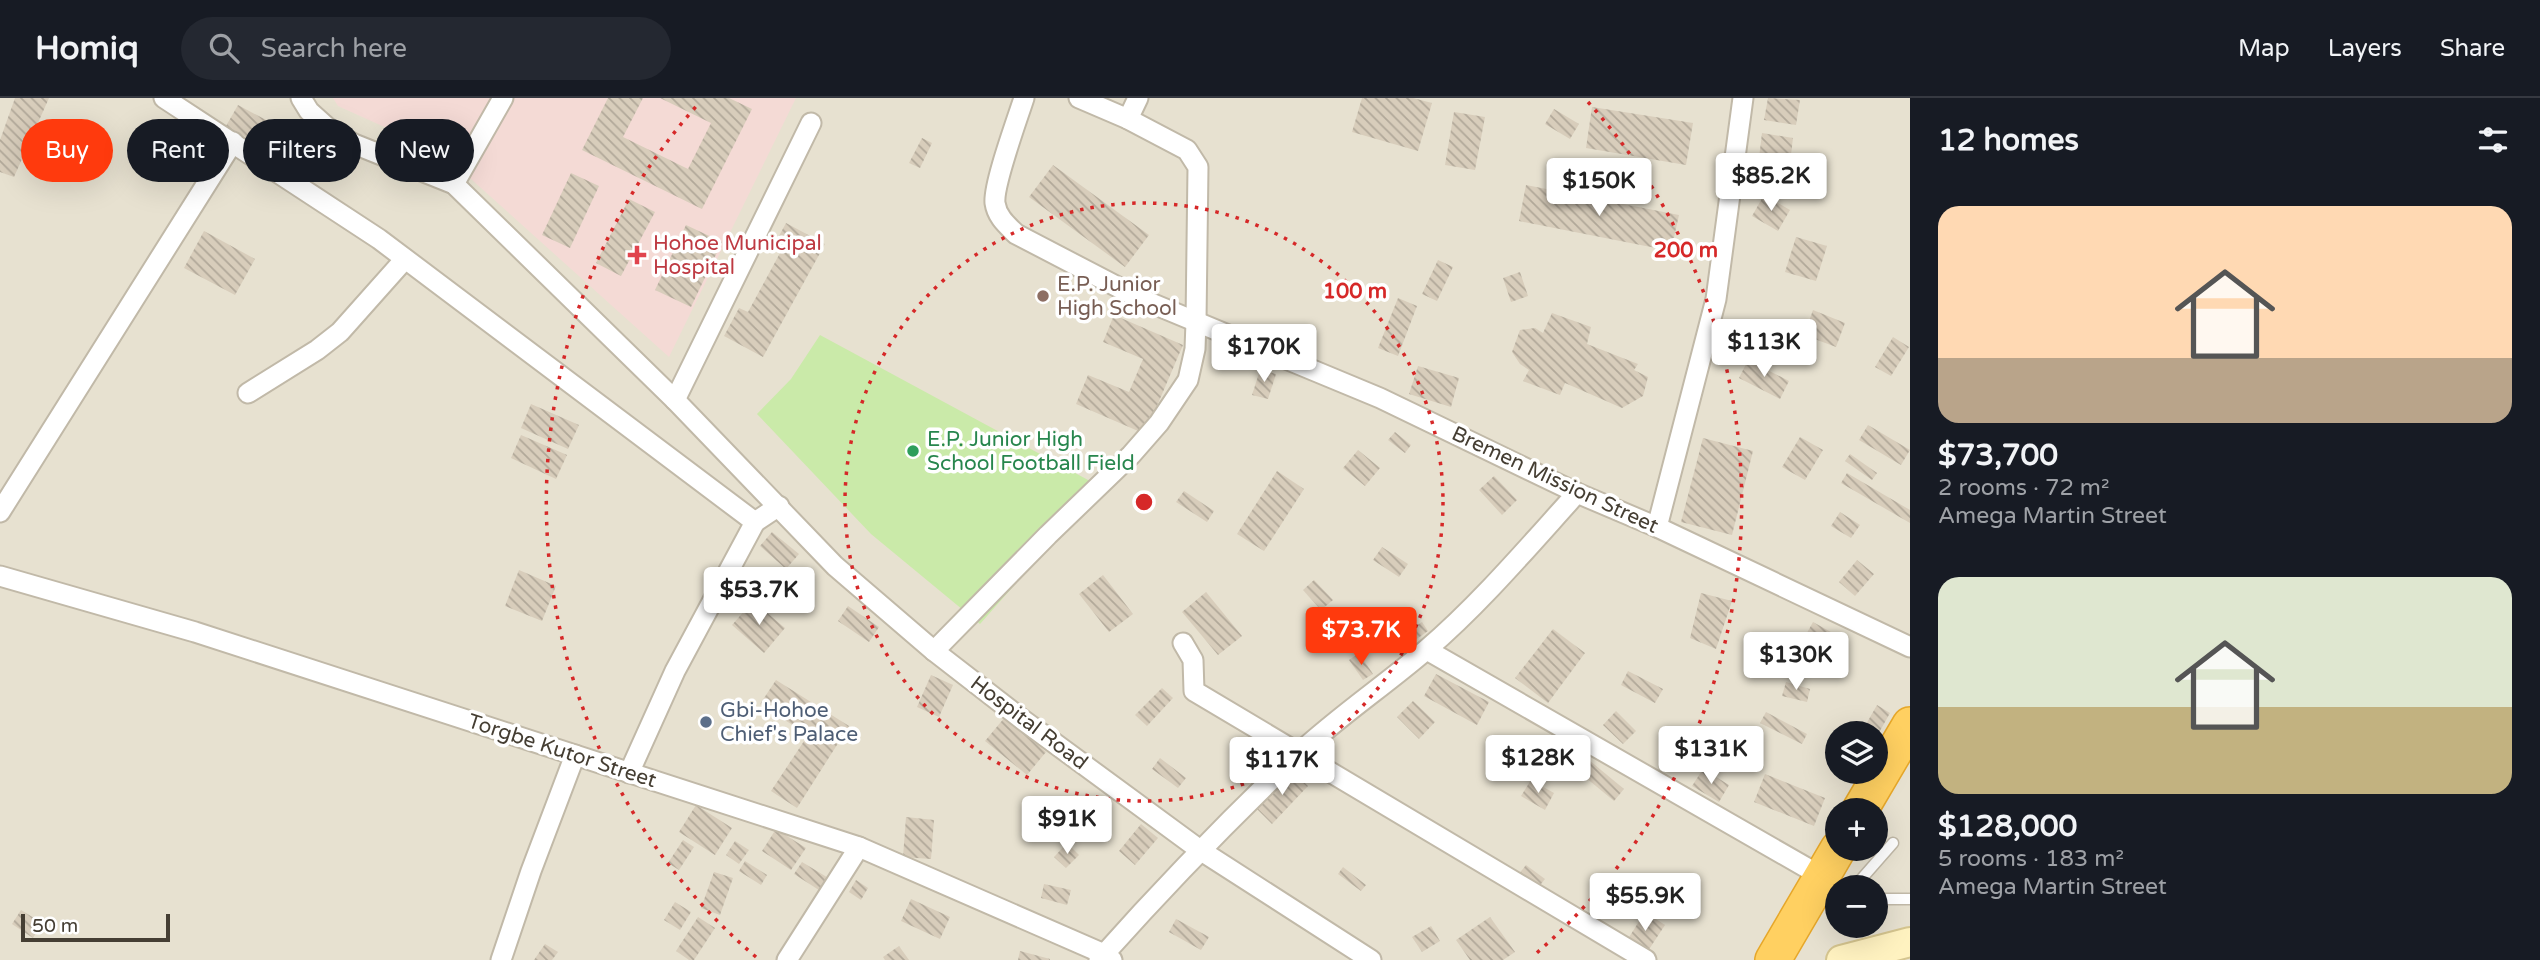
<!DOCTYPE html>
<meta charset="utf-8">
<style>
body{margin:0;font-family:"Varela Round",sans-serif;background:#242831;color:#f1f3f6;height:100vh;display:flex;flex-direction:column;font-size:26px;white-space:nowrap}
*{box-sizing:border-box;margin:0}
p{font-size:23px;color:#9ea1a6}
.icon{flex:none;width:38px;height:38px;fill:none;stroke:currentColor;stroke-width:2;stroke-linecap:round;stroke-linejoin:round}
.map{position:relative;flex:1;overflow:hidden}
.drawer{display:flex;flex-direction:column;background:#171b24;width:630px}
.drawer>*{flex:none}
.top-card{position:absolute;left:21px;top:21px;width:665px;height:63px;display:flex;gap:14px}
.tools{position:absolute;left:1825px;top:623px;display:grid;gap:14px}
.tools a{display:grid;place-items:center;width:63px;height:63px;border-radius:50%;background:#171b24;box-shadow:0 7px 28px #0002;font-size:35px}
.scale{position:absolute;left:21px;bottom:18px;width:149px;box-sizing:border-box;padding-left:7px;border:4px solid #453e33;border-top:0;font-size:19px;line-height:24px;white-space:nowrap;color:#453e33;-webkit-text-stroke:5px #fff;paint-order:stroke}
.price{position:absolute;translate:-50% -60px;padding:0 16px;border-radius:7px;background:#fff;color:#222;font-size:23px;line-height:46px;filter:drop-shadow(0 2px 4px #0008)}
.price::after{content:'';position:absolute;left:50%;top:42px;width:21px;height:16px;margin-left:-10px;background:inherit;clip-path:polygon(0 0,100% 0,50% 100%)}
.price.current{background:#ff3a0d;color:#fff}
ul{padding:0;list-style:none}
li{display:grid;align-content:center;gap:14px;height:371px;padding:0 28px}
li span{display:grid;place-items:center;height:217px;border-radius:21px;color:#555}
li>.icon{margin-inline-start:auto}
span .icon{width:126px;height:126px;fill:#fffc;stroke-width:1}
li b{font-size:30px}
h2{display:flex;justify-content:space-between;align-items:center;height:84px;padding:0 28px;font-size:30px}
.pill{padding:0 24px;border-radius:32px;background:#171b24;box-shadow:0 7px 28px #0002;font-size:24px;line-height:63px}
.pill.current{background:#ff3a0d;color:#fff}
header{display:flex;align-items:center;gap:42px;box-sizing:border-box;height:98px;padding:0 35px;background:#171b24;border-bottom:2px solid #363941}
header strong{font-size:33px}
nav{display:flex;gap:38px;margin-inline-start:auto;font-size:24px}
.search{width:490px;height:63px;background:#242831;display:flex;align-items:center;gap:18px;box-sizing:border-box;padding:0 24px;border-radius:38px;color:#9ea1a6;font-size:26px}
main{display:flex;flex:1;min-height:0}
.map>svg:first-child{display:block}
</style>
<header>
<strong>Homiq</strong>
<div class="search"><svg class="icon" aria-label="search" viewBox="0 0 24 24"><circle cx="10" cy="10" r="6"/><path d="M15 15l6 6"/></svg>Search here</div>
<nav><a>Map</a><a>Layers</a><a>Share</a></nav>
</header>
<main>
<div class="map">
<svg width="1910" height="862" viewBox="0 0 1910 862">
<defs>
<pattern id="building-back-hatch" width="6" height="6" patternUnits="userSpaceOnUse" patternTransform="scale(1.75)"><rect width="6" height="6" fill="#d8cdbb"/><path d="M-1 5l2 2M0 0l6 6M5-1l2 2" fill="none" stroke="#b1a899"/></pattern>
</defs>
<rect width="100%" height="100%" fill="#f3eee3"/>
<path fill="#e7e1d0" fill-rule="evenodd" d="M0,0H1910V862H0ZM1838,635H1876V674H1838ZM1838,712H1876V751H1838ZM1838,789H1876V828H1838Z"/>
<path fill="#f4dad5" d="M333,0H796L669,259L442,55L338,8Z"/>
<path fill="#caeaa9" d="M820,237L1101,389L980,526L871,436L757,316L791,281Z"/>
<g fill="url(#building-back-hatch)">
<path d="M15,0H49L14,79L0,74V42Z"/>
<path d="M608,0H643L623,39L688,71L711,25L660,0H729L752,11L702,111L582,52Z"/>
<path d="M1362,0H1413L1432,5L1418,53L1352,34Z"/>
<path d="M1768,0L1800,2L1796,27L1764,22Z"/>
<path d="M238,7L290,35L278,57L226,28Z"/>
<path d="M1592,9L1693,25L1686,67L1586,50Z"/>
<path d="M1554,11L1579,26L1570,41L1545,26Z"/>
<path d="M1454,14L1485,19L1475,72L1445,67Z"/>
<path d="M1762,35L1793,40L1790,65L1759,60Z"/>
<path d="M922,40L932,45L920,70L909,65Z"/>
<path d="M1053,67L1149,137L1125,169L1029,99Z"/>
<path d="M571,75L599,88L570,150L542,137Z"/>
<path d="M1526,87L1679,117L1671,153L1519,123Z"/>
<path d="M1764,97L1790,112L1778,133L1752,118Z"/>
<path d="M629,101L655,114L621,178L596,165Z"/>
<path d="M786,125L825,146L763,259L724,238L739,210L748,214L780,155L772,151Z"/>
<path d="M686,127L722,144L691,209L655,192Z"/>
<path d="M204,133L255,161L235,197L184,170Z"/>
<path d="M1796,139L1827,148L1816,183L1785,174Z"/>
<path d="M1438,162L1453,169L1437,203L1422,196Z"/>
<path d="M1520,174L1528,198L1511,204L1503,180Z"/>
<path d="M1398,200L1417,208L1398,258L1378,250Z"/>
<path d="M1813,212L1845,225L1836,249L1804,237Z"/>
<path d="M1552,215L1591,229L1587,246L1638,266L1634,272L1648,279L1643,298L1622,310L1565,285L1560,297L1523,283L1529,272L1520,266L1512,254L1520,232L1535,230L1543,235Z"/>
<path d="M1114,217L1183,247L1145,336L1076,306L1088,277L1129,294L1143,261L1103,244Z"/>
<path d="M1893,239L1909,249L1891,278L1875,269Z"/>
<path d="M1748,262L1789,283L1780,301L1739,280Z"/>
<path d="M1418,268L1459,280L1451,309L1409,296Z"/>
<path d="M1260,272L1276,276L1268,301L1252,297Z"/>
<path d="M531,306L579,327L568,351L521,330Z"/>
<path d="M1868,327L1910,352L1901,367L1859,342Z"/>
<path d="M1395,334L1411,347L1405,355L1388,342Z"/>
<path d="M521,337L567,357L556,381L511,360Z"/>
<path d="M1800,339L1823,352L1805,382L1782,369Z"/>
<path d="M1703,340L1753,353L1732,437L1681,424Z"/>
<path d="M1358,352L1380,370L1365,388L1343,370Z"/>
<path d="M1850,356L1877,375L1872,382L1845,363Z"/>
<path d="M1277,373L1304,391L1264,453L1237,436Z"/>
<path d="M1847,375L1910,412V425L1841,385Z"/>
<path d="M1494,378L1517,402L1502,417L1479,392Z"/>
<path d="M1184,393L1214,413L1207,424L1176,404Z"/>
<path d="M1840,414L1860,427L1851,440L1831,428Z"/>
<path d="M772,434L799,456L786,471L760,448Z"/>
<path d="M1382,449L1408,466L1399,479L1373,462Z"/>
<path d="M1857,462L1874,476L1855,498L1839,484Z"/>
<path d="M519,472L556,488L542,523L505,508Z"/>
<path d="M1103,477L1133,516L1109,534L1079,496Z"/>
<path d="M1314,482L1333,502L1321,512L1303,492Z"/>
<path d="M1206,494L1242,538L1218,557L1182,514Z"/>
<path d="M1701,495L1732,503L1716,551L1690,540Z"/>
<path d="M753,503L785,530L764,555L732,527Z"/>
<path d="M848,508L879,529L869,544L838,523Z"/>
<path d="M1422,524L1428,533L1411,545L1405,535Z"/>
<path d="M1813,524L1838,538L1817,576L1792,562Z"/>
<path d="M1553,531L1585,555L1548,605L1515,580Z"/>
<path d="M1359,555L1373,576L1363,582L1349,562Z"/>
<path d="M1628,573L1663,591L1655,605L1621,587Z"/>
<path d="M1436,576L1489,604L1477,627L1424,598Z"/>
<path d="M931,577L953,587L939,619L917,609Z"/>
<path d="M776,582L849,628L797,710L771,693L808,637L760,606Z"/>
<path d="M1786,584L1810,591L1807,604L1782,598Z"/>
<path d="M1162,590L1173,600L1147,628L1135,617Z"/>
<path d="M1413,603L1435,624L1419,641L1397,619Z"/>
<path d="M1877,607L1890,615L1876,640V635H1861Z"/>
<path d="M1616,613L1636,633L1623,646L1603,627Z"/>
<path d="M1766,614L1807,636L1802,646L1760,625Z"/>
<path d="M1005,619L1046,654L1027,677L985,643Z"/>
<path d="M1572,648L1624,691L1614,703L1562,660Z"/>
<path d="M1160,660L1186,680L1178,690L1152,671Z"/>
<path d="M1703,671L1729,687L1719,704L1692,688Z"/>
<path d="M1292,673L1308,688L1272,726L1256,710Z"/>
<path d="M1765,676L1825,700L1814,728L1754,704Z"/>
<path d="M1531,682L1554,695L1545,712L1521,698Z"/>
<path d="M696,707L732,730L715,757L679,734Z"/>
<path d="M906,719L934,722L931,761L903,759Z"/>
<path d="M1141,726L1158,740L1135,767L1119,753Z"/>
<path d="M776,731L806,750L791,772L762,753Z"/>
<path d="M683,742L694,749L679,772L668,765Z"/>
<path d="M735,743L749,752L739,766L726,757Z"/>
<path d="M1067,745L1079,757L1066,770L1054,759Z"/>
<path d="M745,763L767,777L761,787L739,773Z"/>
<path d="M802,764L830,781L822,794L794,776Z"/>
<path d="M1526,767L1545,781L1537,791L1518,777Z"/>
<path d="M1343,769L1366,787L1361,793L1338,776Z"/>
<path d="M714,774L733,780L720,817L701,810Z"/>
<path d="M856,782L868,790L861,802L849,794Z"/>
<path d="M1044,786L1071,792L1067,807L1041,800Z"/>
<path d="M911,801L950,819L940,841L901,823Z"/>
<path d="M675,804L691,814L680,832L664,822Z"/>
<path d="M21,812L42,825L33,840L12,826Z"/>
<path d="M1645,814L1665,827L1646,856L1626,844Z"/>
<path d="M698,819L715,830L694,862H689L676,853Z"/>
<path d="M1490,819L1515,854L1503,862H1470L1456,842Z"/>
<path d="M1176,821L1209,839L1201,852L1169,834Z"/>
<path d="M1431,828L1440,843L1422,854L1412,839Z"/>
<path d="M545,846L558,854L552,862H534Z"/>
<path d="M899,848L909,862H885L883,859Z"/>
<path d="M1020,853L1050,861V862H1018Z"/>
</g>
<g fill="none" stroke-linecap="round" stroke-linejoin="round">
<defs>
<g id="lane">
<path d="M1857,789V786L1893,745"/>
<path d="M1876,801H1910"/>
</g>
<g id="street">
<path d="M164,0L379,141L755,424"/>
<path d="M301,0L309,13L329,31L354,46L454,86L675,302L835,468L934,553L1023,622L1200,752L1371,862"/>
<path d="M1024,0C1017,22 993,87 995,105C997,119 1007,127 1016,136L1139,200L1380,300L1577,395L1657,429L1910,549"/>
<path d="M1079,0L1128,21L1138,0"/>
<path d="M454,86L503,0"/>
<path d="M248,295L317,252L340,234L405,161"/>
<path d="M675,302L811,25"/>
<path d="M0,414L233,44"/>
<path d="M1657,429L1716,201L1743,0"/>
<path d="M0,478L195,534L859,749L1104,856L1112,862"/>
<path d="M1183,545L1193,562L1194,593L1646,862"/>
<path d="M1427,552L1821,778"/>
<path d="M934,553L1048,437L1131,357L1159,325L1188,282L1195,251L1196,224L1198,69L1187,52L1128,21"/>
<path d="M629,675L675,573L755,424L779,408"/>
<path d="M501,862L531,773L575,657"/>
<path d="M787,862L859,749"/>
<path d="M1099,862C1162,791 1229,722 1298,656C1339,618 1384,588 1426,552C1479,507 1530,447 1577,395"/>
</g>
<path id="secondary" d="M1841,862L1910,844"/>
<g id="highway">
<path d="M1860,712L1910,627"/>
<path d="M1773,862L1838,751"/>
</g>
</defs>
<use href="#lane" stroke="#c1b9a8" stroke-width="13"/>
<use href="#street" stroke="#c1b9a8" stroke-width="23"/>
<use href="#secondary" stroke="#d5c58f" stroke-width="32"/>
<use href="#highway" stroke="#e6a72a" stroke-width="38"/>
<use href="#lane" stroke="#fff" stroke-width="10"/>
<use href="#street" stroke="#fff" stroke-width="19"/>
<use href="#secondary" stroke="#fff2c0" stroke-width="28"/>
<use href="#highway" stroke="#ffd061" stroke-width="35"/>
</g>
<g fill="none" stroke="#d62828" stroke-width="3.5" stroke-dasharray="3.5 7">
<circle cx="1144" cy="404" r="299"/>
<path d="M756 859A598 598 0 0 1 700 4M1588 4A598 598 0 0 1 1532 859"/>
</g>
<path fill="#e0444e" stroke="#fff" stroke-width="2.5" d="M633.5 146.5h7v7h7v7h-7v7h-7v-7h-7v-7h7z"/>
<circle fill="#8d6e63" stroke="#fff" stroke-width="2.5" cx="1043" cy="198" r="7"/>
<circle fill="#2e9e5b" stroke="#fff" stroke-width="2.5" cx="913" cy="353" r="7"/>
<circle fill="#5c6f8a" stroke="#fff" stroke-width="2.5" cx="706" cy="624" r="7"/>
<g text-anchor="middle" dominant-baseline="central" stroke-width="7" stroke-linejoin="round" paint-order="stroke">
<g font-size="21" fill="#be3a42" stroke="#fff" text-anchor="start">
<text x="653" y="145">Hohoe Municipal<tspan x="653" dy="24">Hospital</tspan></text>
</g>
<g font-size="21" fill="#785e54" stroke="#fff" text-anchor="start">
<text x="1057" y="186">E.P. Junior<tspan x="1057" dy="24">High School</tspan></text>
</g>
<g font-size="21" fill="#27864d" stroke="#fff" text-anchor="start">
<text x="927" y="341">E.P. Junior High<tspan x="927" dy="24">School Football Field</tspan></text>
</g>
<g font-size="21" fill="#453e33" stroke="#fff">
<text transform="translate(1555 382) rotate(25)">Bremen Mission Street</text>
<text transform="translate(1029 625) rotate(37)">Hospital Road</text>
<text transform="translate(562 653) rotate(18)">Torgbe Kutor Street</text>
</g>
<g font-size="21" fill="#4e5e75" stroke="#fff" text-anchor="start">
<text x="720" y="612">Gbi-Hohoe<tspan x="720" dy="24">Chief's Palace</tspan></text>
</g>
</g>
<circle cx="1144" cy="404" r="10" fill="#d62828" stroke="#fff" stroke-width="3.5"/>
<g font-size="21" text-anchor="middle" font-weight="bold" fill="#d62828" stroke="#fff" stroke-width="7" stroke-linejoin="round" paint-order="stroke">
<text x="1686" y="159">200 m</text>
<text x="1355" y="200">100 m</text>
</g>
</svg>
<div class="tools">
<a><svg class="icon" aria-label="layers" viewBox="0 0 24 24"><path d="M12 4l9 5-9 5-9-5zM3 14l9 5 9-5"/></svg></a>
<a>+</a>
<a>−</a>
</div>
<div class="scale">50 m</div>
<b class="price" style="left:1771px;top:115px">$85.2K</b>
<b class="price" style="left:1599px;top:120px">$150K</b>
<b class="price" style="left:1764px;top:281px">$113K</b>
<b class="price" style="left:1264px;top:286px">$170K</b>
<b class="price" style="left:759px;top:529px">$53.7K</b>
<b class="price current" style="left:1361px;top:569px">$73.7K</b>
<b class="price" style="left:1796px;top:594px">$130K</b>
<b class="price" style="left:1711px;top:688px">$131K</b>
<b class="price" style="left:1538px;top:697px">$128K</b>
<b class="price" style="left:1282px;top:699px">$117K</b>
<b class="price" style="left:1067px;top:758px">$91K</b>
<b class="price" style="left:1645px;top:835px">$55.9K</b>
<div class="top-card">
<a class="pill current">Buy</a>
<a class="pill">Rent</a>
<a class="pill">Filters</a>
<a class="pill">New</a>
</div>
</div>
<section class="drawer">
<h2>12 homes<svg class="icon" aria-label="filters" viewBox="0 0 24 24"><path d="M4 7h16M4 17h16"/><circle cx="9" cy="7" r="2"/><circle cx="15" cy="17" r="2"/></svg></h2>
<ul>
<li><span style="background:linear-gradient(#ffd9b3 70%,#b9a48a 0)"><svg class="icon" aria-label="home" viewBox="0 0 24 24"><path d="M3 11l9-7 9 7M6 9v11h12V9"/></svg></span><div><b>$73,700</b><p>2 rooms · 72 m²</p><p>Amega Martin Street</p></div></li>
<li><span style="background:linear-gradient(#dfe7d0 60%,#c2b280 0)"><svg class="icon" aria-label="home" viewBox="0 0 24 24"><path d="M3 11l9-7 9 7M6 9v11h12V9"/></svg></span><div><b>$128,000</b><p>5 rooms · 183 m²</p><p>Amega Martin Street</p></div></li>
</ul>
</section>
</main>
